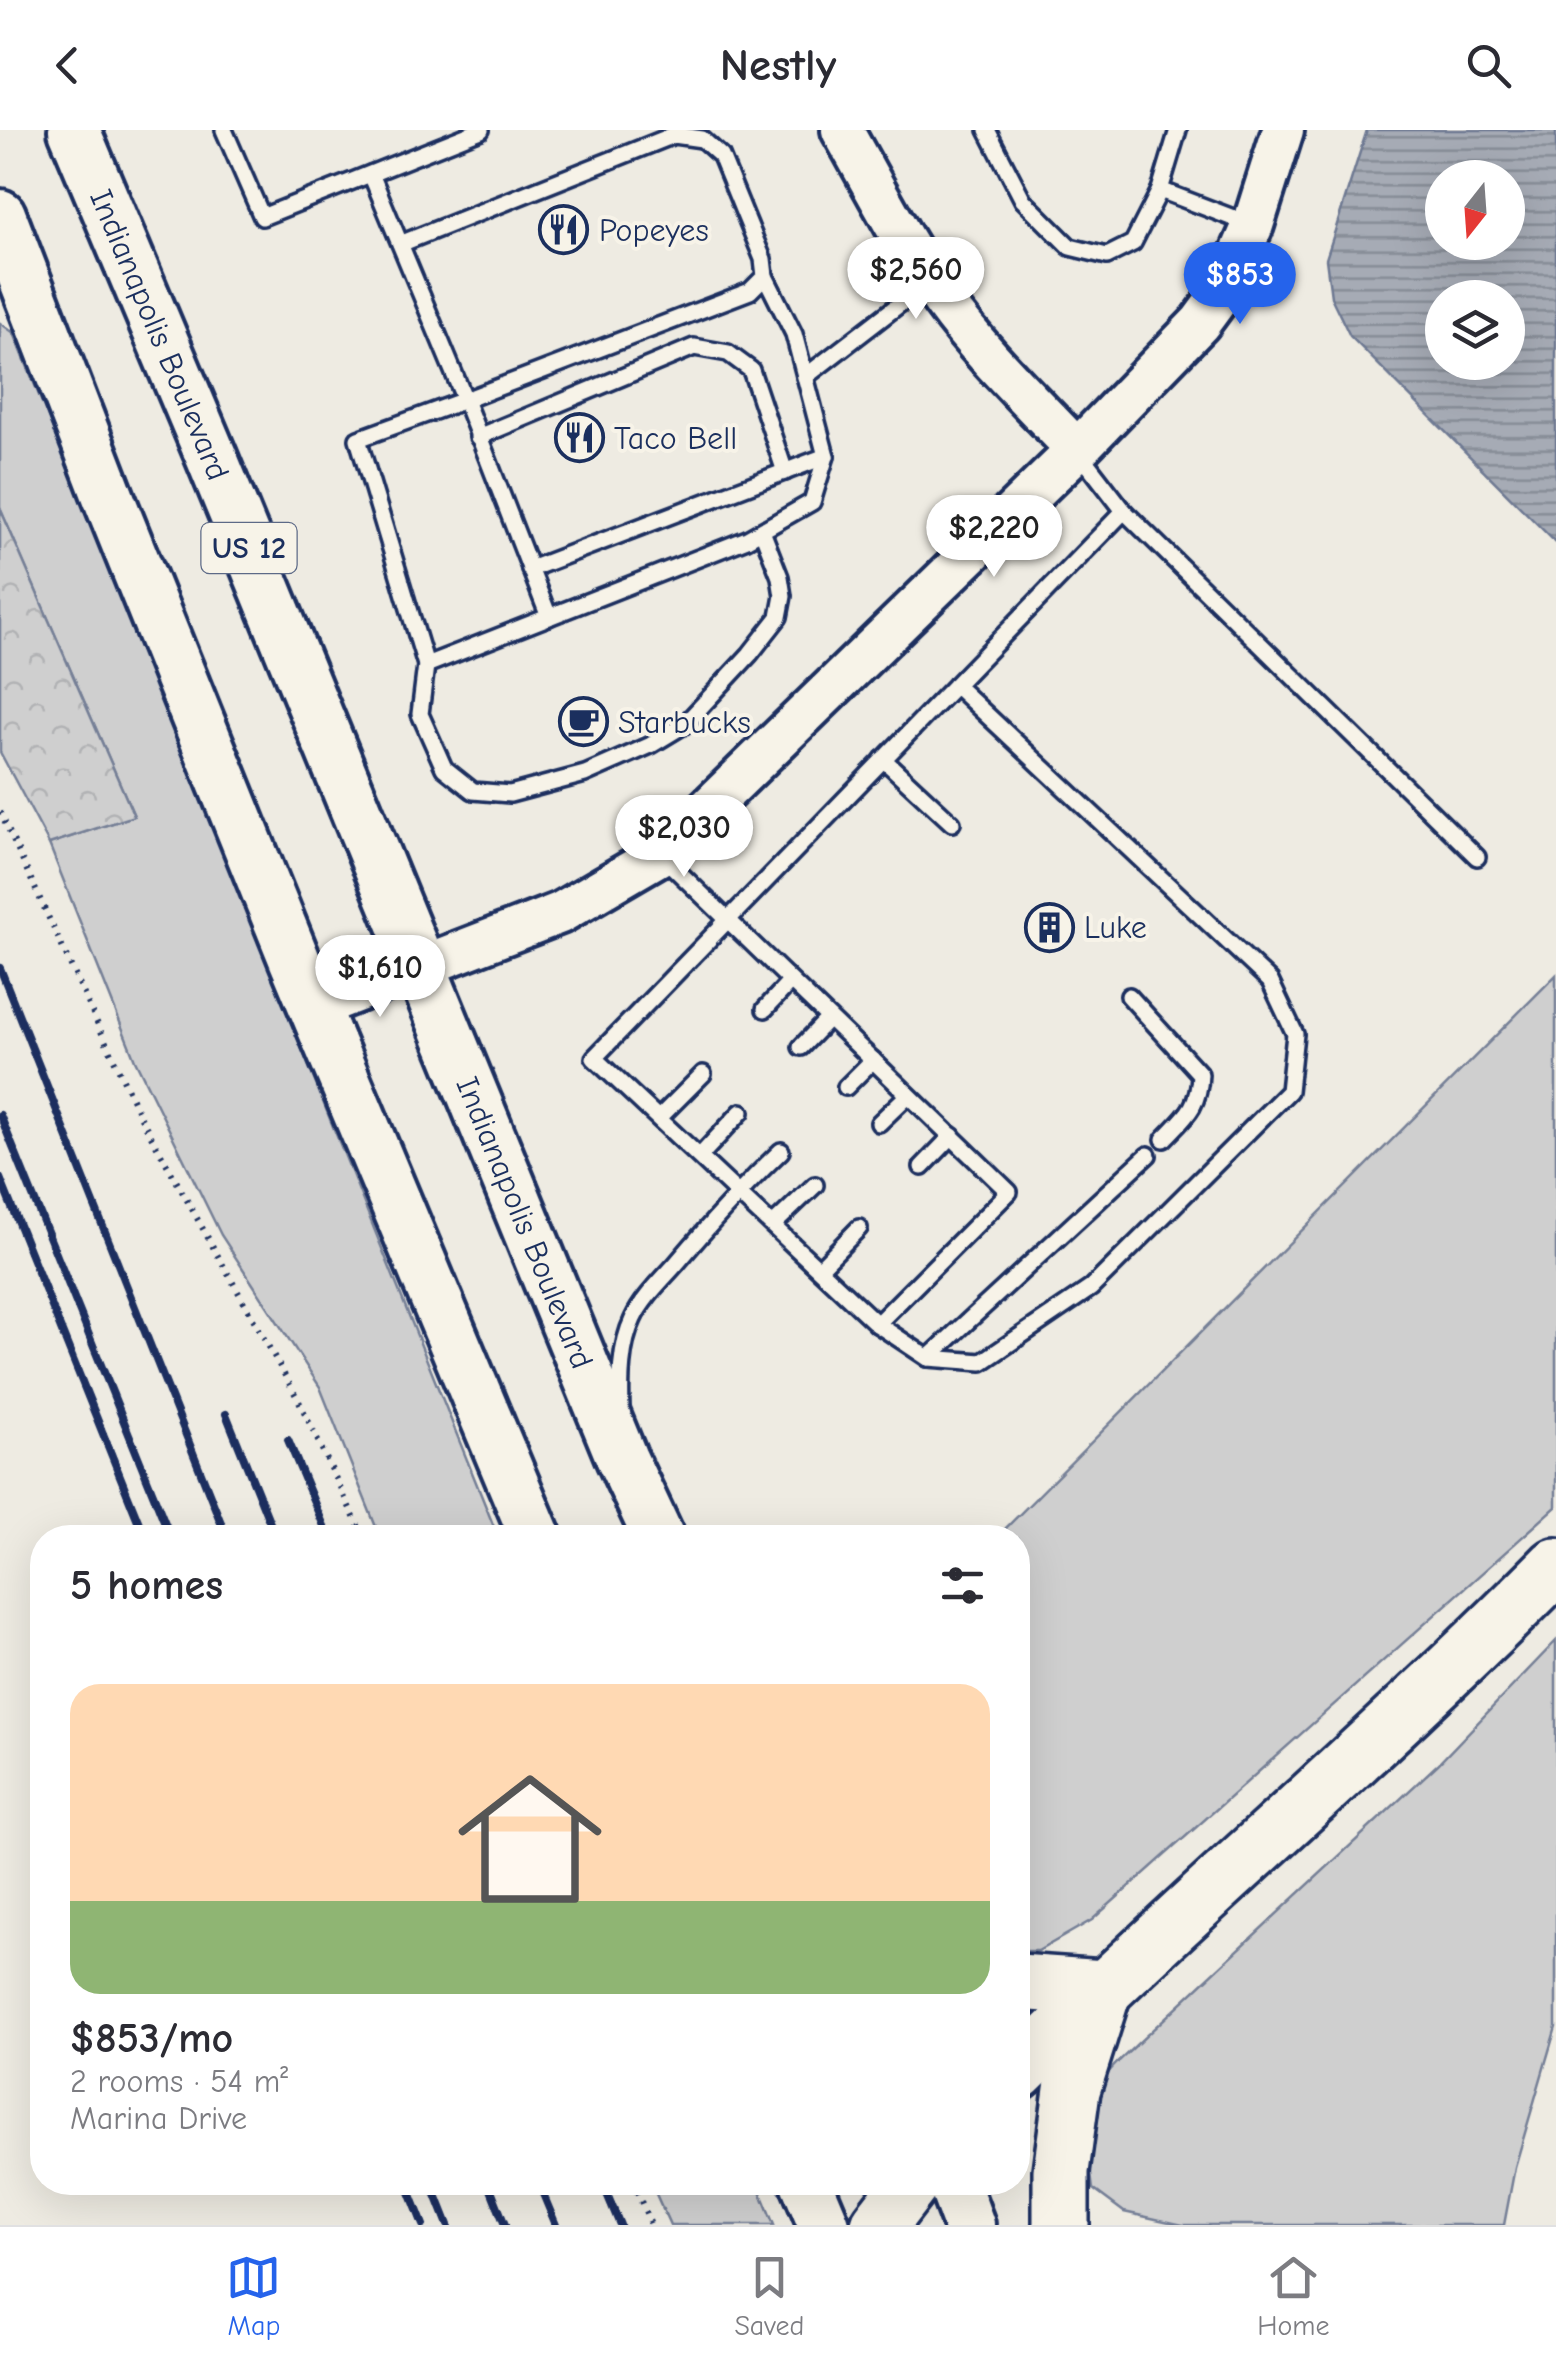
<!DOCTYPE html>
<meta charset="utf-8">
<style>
body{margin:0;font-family:"Comic Neue",sans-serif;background:#f2f2f3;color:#2b2b33;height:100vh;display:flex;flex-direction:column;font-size:38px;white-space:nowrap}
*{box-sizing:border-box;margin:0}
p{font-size:32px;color:#7c7c81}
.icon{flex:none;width:55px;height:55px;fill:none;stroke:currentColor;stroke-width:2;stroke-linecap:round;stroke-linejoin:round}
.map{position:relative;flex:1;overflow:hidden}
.side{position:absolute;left:30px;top:1395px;width:1000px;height:670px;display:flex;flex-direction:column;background:#fff;border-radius:40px;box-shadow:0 10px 40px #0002}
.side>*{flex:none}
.needle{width:65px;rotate:197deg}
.buttons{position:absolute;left:1425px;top:30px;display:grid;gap:20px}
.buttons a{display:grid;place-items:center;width:100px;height:100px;border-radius:50%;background:#fff;box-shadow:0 10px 40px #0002;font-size:50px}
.price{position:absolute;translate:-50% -85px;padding:0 22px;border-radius:35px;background:#fff;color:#222;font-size:32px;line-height:65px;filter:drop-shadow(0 2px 5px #0008)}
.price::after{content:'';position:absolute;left:50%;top:60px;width:30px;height:22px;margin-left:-15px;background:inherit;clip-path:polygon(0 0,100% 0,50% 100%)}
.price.active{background:#2563eb;color:#fff}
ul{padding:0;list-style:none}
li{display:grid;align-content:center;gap:20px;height:530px;padding:0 40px}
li+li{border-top:2px solid #e1e1e2}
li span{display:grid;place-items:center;height:310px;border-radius:30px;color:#555}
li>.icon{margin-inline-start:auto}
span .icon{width:180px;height:180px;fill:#fffc;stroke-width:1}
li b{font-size:42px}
h2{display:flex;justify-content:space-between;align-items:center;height:120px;padding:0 40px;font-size:42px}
header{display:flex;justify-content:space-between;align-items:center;height:130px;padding:0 40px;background:#fff;font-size:45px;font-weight:800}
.dock{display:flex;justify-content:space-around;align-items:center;height:140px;border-top:2px solid #e1e1e2;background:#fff;font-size:28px;color:#7c7c81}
.dock a{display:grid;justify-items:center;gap:5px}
.dock .active{color:#2563eb}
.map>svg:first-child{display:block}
</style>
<header><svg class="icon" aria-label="back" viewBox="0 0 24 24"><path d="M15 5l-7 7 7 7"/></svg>Nestly<svg class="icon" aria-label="search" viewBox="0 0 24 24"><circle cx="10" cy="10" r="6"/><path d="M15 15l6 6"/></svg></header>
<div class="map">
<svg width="1556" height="2095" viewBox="0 0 1556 2095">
<defs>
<pattern id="forest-crowns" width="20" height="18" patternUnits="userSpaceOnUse" patternTransform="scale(2.5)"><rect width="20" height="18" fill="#cfcfcf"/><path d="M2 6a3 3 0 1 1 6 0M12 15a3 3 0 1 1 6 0" fill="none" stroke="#b1b2b4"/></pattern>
<pattern id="water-rules" width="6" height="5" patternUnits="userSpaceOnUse" patternTransform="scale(2.5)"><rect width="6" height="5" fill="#a6abb5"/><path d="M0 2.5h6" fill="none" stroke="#868c96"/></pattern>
</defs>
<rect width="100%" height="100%" fill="#eeebe2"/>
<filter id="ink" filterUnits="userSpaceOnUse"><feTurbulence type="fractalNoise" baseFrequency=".01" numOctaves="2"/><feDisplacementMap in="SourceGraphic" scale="20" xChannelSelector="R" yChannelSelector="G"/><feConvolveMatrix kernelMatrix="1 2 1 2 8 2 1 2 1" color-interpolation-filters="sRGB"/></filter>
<g filter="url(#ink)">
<g fill="#cfcfcf" stroke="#757f96" stroke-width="2.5">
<path d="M0,193L14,203L498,1407H380L320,1257L221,1105L135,930L49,714L134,686L0,378Z"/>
<path d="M1556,845V1377L1092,1790L1038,1821H1018V1408L997,1407Z"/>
<path d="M1556,1511V1897L1515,2037L1504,2095H1183L1124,2082L1093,2059C1088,2026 1085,1972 1108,1943C1116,1933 1127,1924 1136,1915L1438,1634Z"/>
<path d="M651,2053H757L774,2095H670Z"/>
</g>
<path fill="url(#forest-crowns)" stroke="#757f96" stroke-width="2.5" d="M0,378L134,686L49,714L0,622Z"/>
<path fill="url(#water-rules)" stroke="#6e7992" stroke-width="2.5" fill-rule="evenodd" d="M1367,0H1556V413L1350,206L1331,167L1326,129ZM1442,48H1508V112H1442ZM1442,168H1508V232H1442Z"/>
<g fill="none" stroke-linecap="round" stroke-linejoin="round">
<defs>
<g id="service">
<path d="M224,0L262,87L481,0"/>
<path d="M987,0L1023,70L1070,117L1107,126L1133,113L1160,60L1178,0"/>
<path d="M371,44L465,270L750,161L765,146L763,129L721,26L702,9L674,5L400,114"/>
<path d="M1160,60L1249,94"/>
<path d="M805,247L927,153"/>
<path d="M478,307L694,217L728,223L751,240L785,342"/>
<path d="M1077,320L1124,381L1477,727"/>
<path d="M530,439L826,326"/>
<path d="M549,487L465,270L358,309L426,535L420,584L444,638L473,661L510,664L585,644L651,615L684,595L750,524L779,487L783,466L780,447L762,401"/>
<path d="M426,535L747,409L812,372L826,326L794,204L765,146"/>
<path d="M955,555L1270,851L1295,904L1289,961L1091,1158L982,1232L928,1228L877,1194L594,928C770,745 947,563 1124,381"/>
<path d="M883,629L952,693"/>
<path d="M663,727L1009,1062L877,1194"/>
<path d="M1129,866L1200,944C1199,977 1186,986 1164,1009"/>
<path d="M765,879L790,852"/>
<path d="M801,917L829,888"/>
<path d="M846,957L873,930"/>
<path d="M659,988L703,944"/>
<path d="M879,993L908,965"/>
<path d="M700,1026L741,982"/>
<path d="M922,1037L952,1006"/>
<path d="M773,1095L815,1055"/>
<path d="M819,1139L859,1098"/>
<path d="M928,1228L1148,1025"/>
<path d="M621,1280C620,1251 620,1216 633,1189C642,1169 661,1151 676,1134C709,1095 743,1057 781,1021"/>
</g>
<g id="tertiary">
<path d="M842,0C875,58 905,118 944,172C983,226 1032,272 1077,320"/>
<path d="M314,878L560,783L661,724L1077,320L1200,193L1222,163L1236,134L1253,95L1283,0"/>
</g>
<g id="primary">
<path id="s1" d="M74,0L211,326L622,1329L659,1408"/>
<path d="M0,85L111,374L295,831L536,1408"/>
<path d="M806,2052L824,2095"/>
<path d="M953,2052L969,2095"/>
</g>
<g id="motorway">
<path d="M1018,1852L1104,1858"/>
<path d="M1018,1942C1194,1770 1383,1611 1556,1436"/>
<path d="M879,2095L912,2052"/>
<path d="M1061,2095V2041L1072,1960L1102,1865"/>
</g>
</defs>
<use href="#service" stroke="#1b2f5e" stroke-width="22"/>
<use href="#tertiary" stroke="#1b2f5e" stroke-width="48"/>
<use href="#primary" stroke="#1b2f5e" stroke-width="58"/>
<use href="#motorway" stroke="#1b2f5e" stroke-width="62"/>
<g stroke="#1b2f5e" stroke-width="6" stroke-dasharray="2.5 8" stroke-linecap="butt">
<path d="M0,682L140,986L299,1271L364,1408"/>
<path d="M633,2052L651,2095"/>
</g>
<use href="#service" stroke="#f7f3e8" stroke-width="15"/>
<use href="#tertiary" stroke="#f7f3e8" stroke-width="40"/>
<use href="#primary" stroke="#f7f3e8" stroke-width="50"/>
<use href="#motorway" stroke="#f7f3e8" stroke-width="55"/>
<g stroke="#1b2f5e" stroke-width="8">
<path d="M0,838L227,1408"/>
<path d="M0,985L171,1408"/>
<path d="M0,1048L145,1408"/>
<path d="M226,1284L276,1408"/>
<path d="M288,1310L329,1408"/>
<path d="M406,2052L423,2095"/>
<path d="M431,2052L448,2095"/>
<path d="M488,2052L505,2095"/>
<path d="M538,2052L556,2095"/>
<path d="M602,2052L620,2095"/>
</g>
</g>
</g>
<defs>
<symbol id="restaurant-ring" viewBox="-11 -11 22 22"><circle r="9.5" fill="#f7f3e8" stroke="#1b2f5e" stroke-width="1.5"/><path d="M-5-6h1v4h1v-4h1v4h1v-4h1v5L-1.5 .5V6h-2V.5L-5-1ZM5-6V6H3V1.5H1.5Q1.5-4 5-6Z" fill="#1b2f5e"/></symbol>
<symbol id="cafe-ring" viewBox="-11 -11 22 22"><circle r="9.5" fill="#f7f3e8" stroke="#1b2f5e" stroke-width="1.5"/><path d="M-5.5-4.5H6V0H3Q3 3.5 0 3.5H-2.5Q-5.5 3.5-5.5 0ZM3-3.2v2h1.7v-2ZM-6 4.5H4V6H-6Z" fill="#1b2f5e"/></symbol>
<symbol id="building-ring" viewBox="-11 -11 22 22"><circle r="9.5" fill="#f7f3e8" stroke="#1b2f5e" stroke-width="1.5"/><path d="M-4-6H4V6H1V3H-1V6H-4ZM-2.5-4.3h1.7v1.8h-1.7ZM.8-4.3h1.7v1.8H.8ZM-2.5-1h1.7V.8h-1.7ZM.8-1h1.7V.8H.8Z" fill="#1b2f5e"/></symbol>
</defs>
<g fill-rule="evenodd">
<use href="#restaurant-ring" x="536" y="72" width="55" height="55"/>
<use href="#restaurant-ring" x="552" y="280" width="55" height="55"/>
<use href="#cafe-ring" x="556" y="564" width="55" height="55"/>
<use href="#building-ring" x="1022" y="770" width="55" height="55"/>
</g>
<g text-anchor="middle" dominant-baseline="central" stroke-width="8" stroke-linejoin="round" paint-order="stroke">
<rect fill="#f7f3e8" stroke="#5d6a87" stroke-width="2.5" x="201.5" y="393" width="95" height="50" rx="8"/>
<g font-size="30" font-weight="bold" fill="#1b2f5e">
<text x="249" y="418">US 12</text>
</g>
<g font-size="32" fill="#1b2f5e" stroke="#f7f3e8" text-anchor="start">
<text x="599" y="100">Popeyes</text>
<text x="614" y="308">Taco Bell</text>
<text x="618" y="592">Starbucks</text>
<text x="1084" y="797">Luke</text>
</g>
<g font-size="32" fill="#1b2f5e" stroke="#f7f3e8">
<text stroke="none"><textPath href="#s1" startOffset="222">Indianapolis Boulevard</textPath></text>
<text stroke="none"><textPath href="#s1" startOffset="1182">Indianapolis Boulevard</textPath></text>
</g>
</g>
</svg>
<div class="buttons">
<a><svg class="needle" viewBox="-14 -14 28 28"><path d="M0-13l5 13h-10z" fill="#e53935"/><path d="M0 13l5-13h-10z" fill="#7c7c81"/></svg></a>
<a><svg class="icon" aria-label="layers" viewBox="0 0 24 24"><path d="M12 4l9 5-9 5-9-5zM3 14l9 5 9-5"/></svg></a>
</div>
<b class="price" style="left:916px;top:192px">$2,560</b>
<b class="price active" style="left:1240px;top:197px">$853</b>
<b class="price" style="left:994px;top:450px">$2,220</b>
<b class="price" style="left:684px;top:750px">$2,030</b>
<b class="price" style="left:380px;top:890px">$1,610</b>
<section class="side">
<h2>5 homes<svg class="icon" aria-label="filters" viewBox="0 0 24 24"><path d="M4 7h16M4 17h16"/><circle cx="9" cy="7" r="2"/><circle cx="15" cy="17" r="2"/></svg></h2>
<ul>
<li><span style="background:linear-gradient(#ffd9b3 70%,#8fb573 0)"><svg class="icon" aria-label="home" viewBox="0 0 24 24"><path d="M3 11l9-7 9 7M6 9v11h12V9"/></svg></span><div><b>$853/mo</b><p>2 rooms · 54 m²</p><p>Marina Drive</p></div></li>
</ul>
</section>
</div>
<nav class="dock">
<a class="active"><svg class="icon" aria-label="map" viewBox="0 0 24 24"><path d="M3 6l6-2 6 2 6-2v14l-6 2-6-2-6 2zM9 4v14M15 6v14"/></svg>Map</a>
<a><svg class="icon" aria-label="saved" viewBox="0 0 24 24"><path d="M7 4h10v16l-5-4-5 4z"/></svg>Saved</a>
<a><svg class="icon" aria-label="home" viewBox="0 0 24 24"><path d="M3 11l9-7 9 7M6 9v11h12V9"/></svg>Home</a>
</nav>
